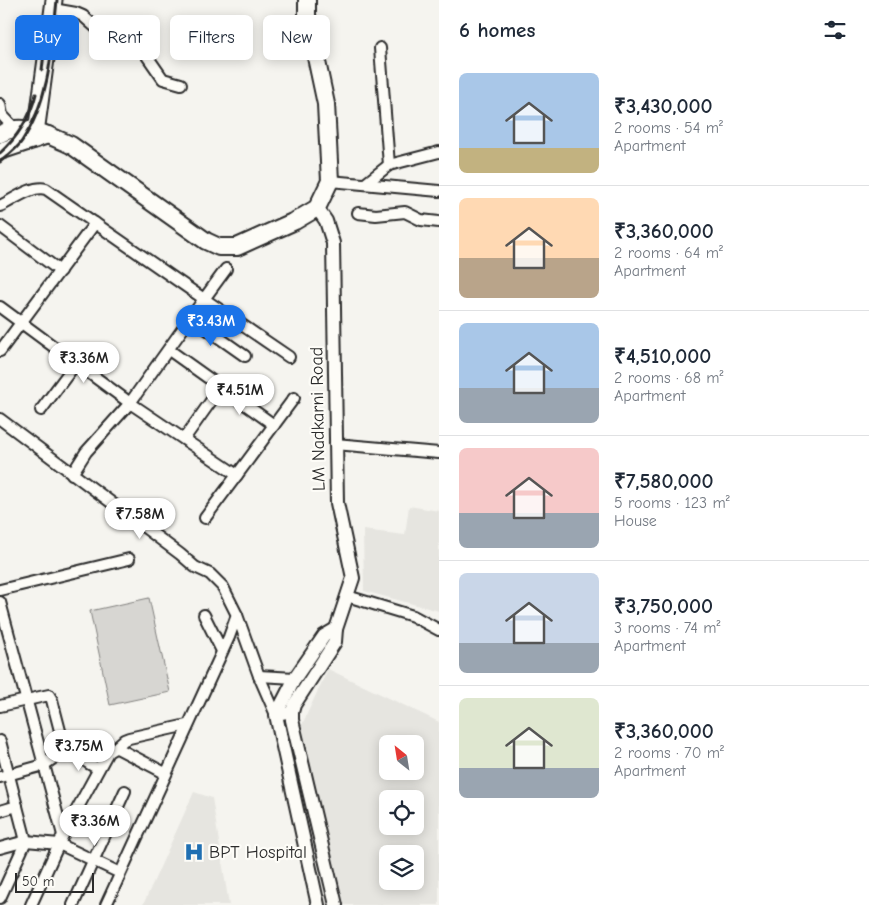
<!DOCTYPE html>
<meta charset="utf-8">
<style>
body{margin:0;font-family:"Comic Neue",sans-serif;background:#f2f2f3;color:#1f2937;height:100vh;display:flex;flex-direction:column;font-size:19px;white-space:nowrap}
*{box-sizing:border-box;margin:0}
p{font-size:16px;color:#747a83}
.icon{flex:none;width:28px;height:28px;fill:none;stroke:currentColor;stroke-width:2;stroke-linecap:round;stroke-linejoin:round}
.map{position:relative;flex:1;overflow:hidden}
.side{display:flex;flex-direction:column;background:#fff;width:430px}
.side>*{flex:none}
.guide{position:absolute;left:15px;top:15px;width:349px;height:45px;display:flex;gap:10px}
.needle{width:32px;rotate:330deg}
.tools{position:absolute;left:379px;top:735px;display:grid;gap:10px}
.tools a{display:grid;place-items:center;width:45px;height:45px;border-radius:8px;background:#fff;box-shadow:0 2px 12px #0003;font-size:25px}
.scale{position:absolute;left:15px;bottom:12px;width:79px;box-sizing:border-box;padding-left:5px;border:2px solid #2b2b2b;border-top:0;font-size:14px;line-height:18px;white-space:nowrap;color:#2b2b2b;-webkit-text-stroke:4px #fdfcf7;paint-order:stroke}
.price{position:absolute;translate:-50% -42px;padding:0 11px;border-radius:18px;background:#fff;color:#222;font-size:16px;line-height:32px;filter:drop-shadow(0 1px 2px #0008)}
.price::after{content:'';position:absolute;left:50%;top:30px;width:15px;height:11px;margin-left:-8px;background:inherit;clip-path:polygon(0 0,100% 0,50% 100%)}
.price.selected{background:#1a73e8;color:#fff}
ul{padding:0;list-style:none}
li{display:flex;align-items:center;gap:15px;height:125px;padding:0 20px}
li+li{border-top:1px solid #e0e1e3}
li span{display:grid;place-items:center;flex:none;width:140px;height:100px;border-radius:8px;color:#555}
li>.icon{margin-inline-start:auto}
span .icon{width:60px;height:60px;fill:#fffc;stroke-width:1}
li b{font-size:21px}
h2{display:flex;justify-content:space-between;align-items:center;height:60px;padding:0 20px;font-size:21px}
.tag{padding:0 18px;border-radius:8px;background:#fff;box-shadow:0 2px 12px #0003;font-size:18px;line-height:45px}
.tag.selected{background:#1a73e8;color:#fff}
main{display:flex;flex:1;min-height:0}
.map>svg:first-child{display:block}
</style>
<main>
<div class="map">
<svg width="439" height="905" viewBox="0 0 439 905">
<rect width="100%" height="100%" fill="#f5f4ef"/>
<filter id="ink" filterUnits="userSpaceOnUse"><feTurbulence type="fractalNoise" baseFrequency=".02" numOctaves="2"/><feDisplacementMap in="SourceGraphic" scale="10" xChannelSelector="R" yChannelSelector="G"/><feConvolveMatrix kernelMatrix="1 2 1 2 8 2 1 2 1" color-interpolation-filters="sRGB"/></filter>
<g filter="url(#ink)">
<g fill="#e6e5e0" fill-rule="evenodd">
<path d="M409,506L439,511V611L364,591L363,530L405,535Z"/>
<path d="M328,669L439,722V905H339L299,731ZM388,744H415V771H388ZM388,799H415V826H388ZM388,854H415V881H388Z"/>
<path d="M194,792L212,798L229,905H143Z"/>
</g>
<path fill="#d7d6d2" stroke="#81807e" d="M149,598L170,692L110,705L90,611Z"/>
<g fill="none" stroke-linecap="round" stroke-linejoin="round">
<defs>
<g id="minor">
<path d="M53,9L76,13L83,16L110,40L138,43L163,79L181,84"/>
<path d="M380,48L389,165"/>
<path d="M0,104L2,115L15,129V134"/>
<path d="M330,181L439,191"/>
<path d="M365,184L389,165L439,152"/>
<path d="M0,206C13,200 32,185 46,189L204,299L130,403L86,452L72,474"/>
<path d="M358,213L376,215L405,212L421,220L439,222"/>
<path d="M0,226L60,271"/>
<path d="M226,269L204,299L289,357"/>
<path d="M0,307L130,403L237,475L205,518"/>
<path d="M191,318L245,356"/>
<path d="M169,350L274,425"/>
<path d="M0,351L95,223"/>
<path d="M41,410L76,363"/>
<path d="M0,419L180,554L195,567L210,574L223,587L237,615L259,676L276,715L292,712"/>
<path d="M184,439L221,387"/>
<path d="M335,444L439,453"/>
<path d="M237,475L294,398"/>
<path d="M0,590L129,559"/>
<path d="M347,596L413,616L439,630"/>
<path d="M0,602L63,835"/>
<path d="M204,615L222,651"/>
<path d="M259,676L295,678"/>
<path d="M0,706L49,695L52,700L65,750L44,765L0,777"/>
<path d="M0,741L26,841L0,898"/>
<path d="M115,748L124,740L129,738L187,725"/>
<path d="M65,750L71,740L74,738L86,747C85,764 82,759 98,769"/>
<path d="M0,811L17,806"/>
<path d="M0,848L26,841L59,844L120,873"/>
<path d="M31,905L63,835L108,752L115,748L119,749L165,773"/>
<path d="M73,905L125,791"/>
<path d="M106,905L229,637L237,615"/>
</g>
<g id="tertiary">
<path d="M317,208L326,221L333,243L337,503L353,578L336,629L335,642L294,705L292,712V720L336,905"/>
<path d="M318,905L276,715L295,678L324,636L336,629"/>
</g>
<path id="secondary" d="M35,140L54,0"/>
<g id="primary">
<path d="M0,134C5,132 10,129 16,129C34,127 54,138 71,145L206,241L219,247H237L295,221L317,208L330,181L326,104L307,15V0"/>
<path d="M0,151L48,135"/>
</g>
</defs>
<use href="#minor" stroke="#2b2b2b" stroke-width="14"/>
<use href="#tertiary" stroke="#2b2b2b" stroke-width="16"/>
<use href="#secondary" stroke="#2b2b2b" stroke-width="19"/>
<use href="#primary" stroke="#2b2b2b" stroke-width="20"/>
<use href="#minor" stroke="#fdfcf7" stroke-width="10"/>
<use href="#tertiary" stroke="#fdfcf7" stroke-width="12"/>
<use href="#secondary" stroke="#fdfcf7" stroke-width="15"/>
<use href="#primary" stroke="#fdfcf7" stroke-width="16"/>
<g stroke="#2b2b2b" stroke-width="3">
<path d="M42,70L48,20"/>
<path d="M0,153C17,138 31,116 36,94"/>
<path d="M0,162C7,156 17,149 22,141C50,100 52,48 57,0"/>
</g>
</g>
</g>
<defs>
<symbol id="hospital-bare" viewBox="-9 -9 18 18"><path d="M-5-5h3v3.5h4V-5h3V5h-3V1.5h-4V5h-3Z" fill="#1f6fb2" stroke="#fdfcf7" stroke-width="2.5" paint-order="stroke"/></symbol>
</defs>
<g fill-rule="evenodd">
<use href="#hospital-bare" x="180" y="838" width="28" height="28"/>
</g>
<g text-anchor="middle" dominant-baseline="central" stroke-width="4.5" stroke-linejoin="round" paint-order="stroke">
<g font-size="18" fill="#2b2b2b" stroke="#fdfcf7">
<text transform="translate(318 419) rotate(-91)">LM Nadkarni Road</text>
</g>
<g font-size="18" fill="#2b2b2b" stroke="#fdfcf7" text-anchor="start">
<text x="209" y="852">BPT Hospital</text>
</g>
</g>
</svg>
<div class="tools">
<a><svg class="needle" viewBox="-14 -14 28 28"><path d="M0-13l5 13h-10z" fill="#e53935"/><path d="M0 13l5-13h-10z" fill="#747a83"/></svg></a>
<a><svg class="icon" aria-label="locate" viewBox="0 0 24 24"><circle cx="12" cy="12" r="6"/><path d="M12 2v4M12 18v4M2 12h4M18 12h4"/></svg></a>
<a><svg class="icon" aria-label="layers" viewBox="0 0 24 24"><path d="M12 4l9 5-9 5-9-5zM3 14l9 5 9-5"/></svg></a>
</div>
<div class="scale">50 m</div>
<b class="price selected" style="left:211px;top:347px">₹3.43M</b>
<b class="price" style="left:84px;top:384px">₹3.36M</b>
<b class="price" style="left:240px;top:416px">₹4.51M</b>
<b class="price" style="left:140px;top:540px">₹7.58M</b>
<b class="price" style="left:79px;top:772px">₹3.75M</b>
<b class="price" style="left:95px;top:847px">₹3.36M</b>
<div class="guide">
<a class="tag selected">Buy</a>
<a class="tag">Rent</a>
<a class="tag">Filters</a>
<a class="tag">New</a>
</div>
</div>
<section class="side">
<h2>6 homes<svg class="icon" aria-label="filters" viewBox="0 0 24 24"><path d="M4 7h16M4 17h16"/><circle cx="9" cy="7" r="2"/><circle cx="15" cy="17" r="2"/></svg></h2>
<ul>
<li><span style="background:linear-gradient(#a9c7e8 75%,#c2b280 0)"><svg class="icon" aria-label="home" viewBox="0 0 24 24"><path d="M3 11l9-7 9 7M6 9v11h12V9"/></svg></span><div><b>₹3,430,000</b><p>2 rooms · 54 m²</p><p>Apartment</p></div></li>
<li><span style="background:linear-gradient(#ffd9b3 60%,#b9a48a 0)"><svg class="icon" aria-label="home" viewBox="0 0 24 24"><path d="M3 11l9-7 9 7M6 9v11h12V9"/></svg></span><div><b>₹3,360,000</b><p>2 rooms · 64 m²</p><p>Apartment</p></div></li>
<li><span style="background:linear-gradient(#a9c7e8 65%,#9aa5b1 0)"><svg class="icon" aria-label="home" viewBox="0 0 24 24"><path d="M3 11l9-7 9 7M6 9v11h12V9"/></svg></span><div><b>₹4,510,000</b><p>2 rooms · 68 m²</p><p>Apartment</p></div></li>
<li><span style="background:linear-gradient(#f6c9c9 65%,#9aa5b1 0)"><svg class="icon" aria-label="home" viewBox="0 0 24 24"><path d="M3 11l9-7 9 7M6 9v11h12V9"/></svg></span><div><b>₹7,580,000</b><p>5 rooms · 123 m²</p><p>House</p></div></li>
<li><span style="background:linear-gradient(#c9d6e8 70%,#9aa5b1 0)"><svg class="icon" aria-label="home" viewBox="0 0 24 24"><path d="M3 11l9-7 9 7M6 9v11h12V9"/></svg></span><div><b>₹3,750,000</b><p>3 rooms · 74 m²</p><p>Apartment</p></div></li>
<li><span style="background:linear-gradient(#dfe7d0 70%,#9aa5b1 0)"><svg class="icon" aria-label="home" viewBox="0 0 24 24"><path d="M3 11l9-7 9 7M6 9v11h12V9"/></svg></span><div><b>₹3,360,000</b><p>2 rooms · 70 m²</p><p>Apartment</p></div></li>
</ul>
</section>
</main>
